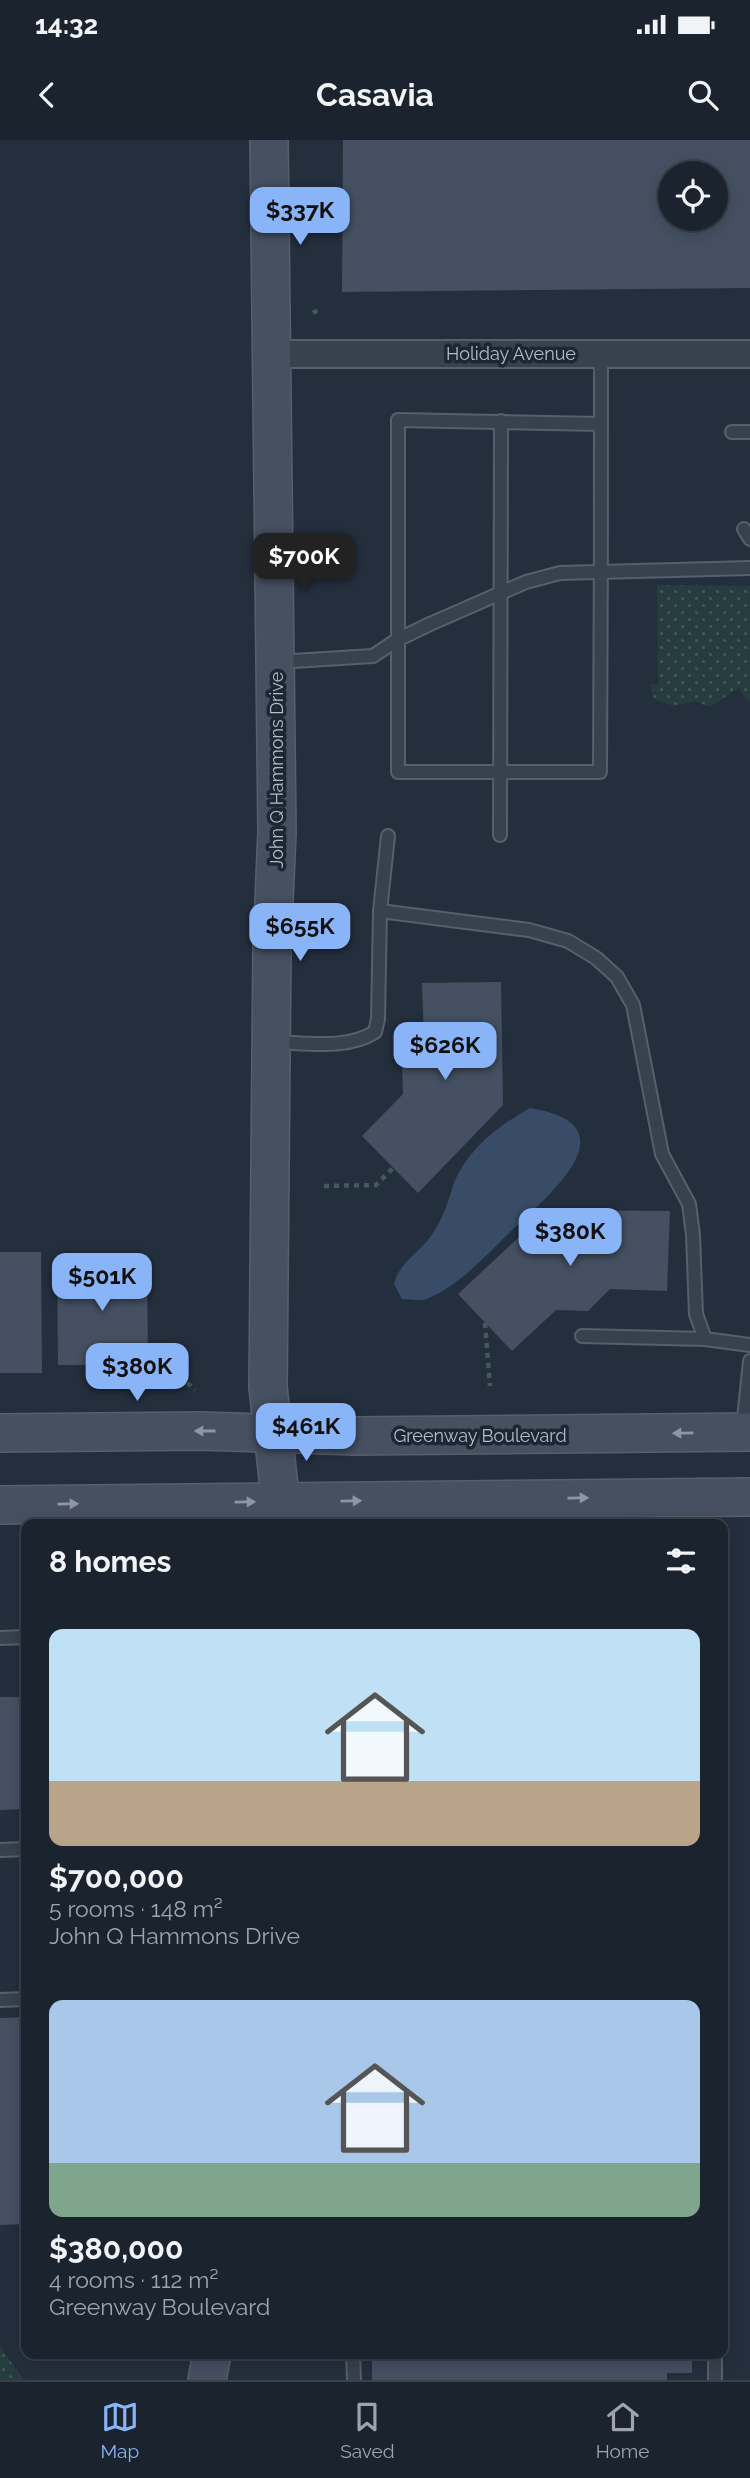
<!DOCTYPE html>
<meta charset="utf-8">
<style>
body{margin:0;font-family:Raleway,sans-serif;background:#282f3a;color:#f1f3f6;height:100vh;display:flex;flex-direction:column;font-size:26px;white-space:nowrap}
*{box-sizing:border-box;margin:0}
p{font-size:23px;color:#a0a4aa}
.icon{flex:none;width:38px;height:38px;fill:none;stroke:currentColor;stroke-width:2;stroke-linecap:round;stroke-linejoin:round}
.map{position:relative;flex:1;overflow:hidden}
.side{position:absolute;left:21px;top:1379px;width:707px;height:840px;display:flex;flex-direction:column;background:#1b232e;border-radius:14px;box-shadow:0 4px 18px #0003,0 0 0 2px #39404a}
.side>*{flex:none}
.fabs{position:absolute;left:658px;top:21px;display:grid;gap:14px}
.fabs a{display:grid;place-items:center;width:70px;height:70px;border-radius:50%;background:#1b232e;box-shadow:0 4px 18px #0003,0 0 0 2px #39404a;font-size:35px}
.price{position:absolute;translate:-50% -60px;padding:0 16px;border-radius:14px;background:#8ab4f8;color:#111;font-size:23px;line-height:46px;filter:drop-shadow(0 2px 4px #0008)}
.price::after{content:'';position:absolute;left:50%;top:42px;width:21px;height:16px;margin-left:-10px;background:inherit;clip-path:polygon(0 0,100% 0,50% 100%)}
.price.selected{background:#222;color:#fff}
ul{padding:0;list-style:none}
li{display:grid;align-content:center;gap:14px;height:371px;padding:0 28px}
li span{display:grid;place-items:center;height:217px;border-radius:14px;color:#555}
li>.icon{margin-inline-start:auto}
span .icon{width:126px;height:126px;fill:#fffc;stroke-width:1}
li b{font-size:30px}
h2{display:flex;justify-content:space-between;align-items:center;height:84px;padding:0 28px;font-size:30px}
.status{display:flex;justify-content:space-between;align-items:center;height:49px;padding:0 35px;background:#1b232e;direction:ltr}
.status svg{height:19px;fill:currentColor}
header{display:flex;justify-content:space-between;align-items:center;height:91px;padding:0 28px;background:#1b232e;font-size:32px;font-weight:700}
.tab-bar{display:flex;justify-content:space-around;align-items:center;height:98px;border-top:2px solid #39404a;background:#1b232e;font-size:19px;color:#a0a4aa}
.tab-bar a{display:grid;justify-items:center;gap:4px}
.tab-bar .selected{color:#8ab4f8}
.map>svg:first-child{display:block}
</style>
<div class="status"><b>14:32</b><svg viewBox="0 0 49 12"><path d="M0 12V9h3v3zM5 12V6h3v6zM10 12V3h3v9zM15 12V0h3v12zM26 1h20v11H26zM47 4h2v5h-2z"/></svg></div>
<header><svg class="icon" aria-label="back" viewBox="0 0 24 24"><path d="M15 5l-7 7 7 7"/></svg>Casavia<svg class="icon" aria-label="search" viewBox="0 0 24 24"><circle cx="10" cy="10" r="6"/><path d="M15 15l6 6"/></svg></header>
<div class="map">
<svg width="750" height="2240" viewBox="0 0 750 2240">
<defs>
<pattern id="grass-dots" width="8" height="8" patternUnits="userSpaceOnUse" patternTransform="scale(1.75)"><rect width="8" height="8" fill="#263c3f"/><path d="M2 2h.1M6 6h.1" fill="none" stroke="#435659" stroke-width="1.8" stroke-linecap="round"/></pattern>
</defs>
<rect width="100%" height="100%" fill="#242f3e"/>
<g fill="url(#grass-dots)">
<path d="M657,445L750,446V560L748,562L739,548L710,567L694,561L674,566L655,560L651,551V544L658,545Z"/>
<path d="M0,2207L24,2240H0Z"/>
</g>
<path fill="#394c67" d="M530,968C635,985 549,1055 511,1091C486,1115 461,1144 429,1158C421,1162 411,1159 402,1159L394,1144C399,1122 421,1112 433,1093C445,1075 447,1063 454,1043C468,1009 499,985 530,968Z"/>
<g fill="#455162" fill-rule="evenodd">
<path d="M343,0H750V148L342,152ZM670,33H716V79H670Z"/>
<path d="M501,842L503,965L418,1053L362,996L403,954L402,924L424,901L422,843Z"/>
<path d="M548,1070L670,1071L667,1151L610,1149L588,1171L556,1170L512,1211L458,1154Z"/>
<path d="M0,1112H41L42,1233H0Z"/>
<path d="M57,1121H147L148,1225H58Z"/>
<path d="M0,1557H26V1669L0,1670Z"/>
<path d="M26,1877V2084L0,2085V1878Z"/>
<path d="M372,2214H692V2233H667V2240H372Z"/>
</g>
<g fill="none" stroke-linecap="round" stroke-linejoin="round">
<defs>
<g id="lane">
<path d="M601,214C601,353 601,493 600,632H398V280L601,284"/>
<path d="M732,292H750"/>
<path d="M744,389L750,399"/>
<path d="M277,522L373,516L397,500L430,484L526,442L560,433L750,428"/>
<path d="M500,695L501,281"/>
<path d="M380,771L529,790L568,801L596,818L617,837L633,865L662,1014L689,1064L693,1095L696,1174L705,1199"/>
<path d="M274,902C307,903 347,910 375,892L378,879L380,771L388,696"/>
<path d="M582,1196L705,1199L750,1205"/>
<path d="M743,1288L750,1221"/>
<path d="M0,1498L26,1497"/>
<path d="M0,1710L26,1709"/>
<path d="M0,1860L26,1859"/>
<path d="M353,2214L354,2240"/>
<path d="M715,2214V2240"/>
</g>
<path id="street" d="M273,214H750"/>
<g id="secondary">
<path d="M269,0L277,692L272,806L268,1247L283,1384"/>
<path d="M0,1293L201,1291L355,1296L750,1292"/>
<path d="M0,1365L750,1357"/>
<path d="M207,2240L212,2214"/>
</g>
</defs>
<use href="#lane" stroke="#565f6c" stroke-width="16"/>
<use href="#street" stroke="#565f6c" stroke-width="30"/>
<use href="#secondary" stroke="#565f6c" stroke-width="40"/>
<g stroke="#44595c" stroke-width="4.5" stroke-dasharray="5 5" stroke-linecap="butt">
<path d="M313,173L318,170"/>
<path d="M324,1046L376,1045L393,1028"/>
<path d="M485,1183L490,1246"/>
<path d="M180,1236L195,1250"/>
</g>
<use href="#lane" stroke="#38414e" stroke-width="12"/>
<use href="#street" stroke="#38414e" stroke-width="26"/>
<use href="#secondary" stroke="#465061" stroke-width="37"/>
</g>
<defs><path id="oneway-solid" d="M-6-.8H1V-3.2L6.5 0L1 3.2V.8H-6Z" transform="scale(1.75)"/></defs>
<g fill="#8e96a5">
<use href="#oneway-solid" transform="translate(205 1291) rotate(-180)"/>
<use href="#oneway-solid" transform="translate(683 1293) rotate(179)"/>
<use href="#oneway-solid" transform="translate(578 1358) rotate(-1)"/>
<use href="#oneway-solid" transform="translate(351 1361) rotate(-1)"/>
<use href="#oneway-solid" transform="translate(245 1362) rotate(-1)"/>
<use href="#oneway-solid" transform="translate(68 1364) rotate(-1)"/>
</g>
<g text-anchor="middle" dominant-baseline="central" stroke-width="7" stroke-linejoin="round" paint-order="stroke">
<g font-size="18" fill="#b4bcc9" stroke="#1d2633">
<text x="511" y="213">Holiday Avenue</text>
<text transform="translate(276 630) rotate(-90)">John Q Hammons Drive</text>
<text x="480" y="1295">Greenway Boulevard</text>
</g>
</g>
</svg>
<div class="fabs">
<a><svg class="icon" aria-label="locate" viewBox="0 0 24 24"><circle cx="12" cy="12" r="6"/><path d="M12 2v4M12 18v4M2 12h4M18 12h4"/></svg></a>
</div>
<b class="price" style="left:300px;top:107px">$337K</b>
<b class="price selected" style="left:304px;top:453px">$700K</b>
<b class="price" style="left:300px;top:823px">$655K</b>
<b class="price" style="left:445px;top:942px">$626K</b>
<b class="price" style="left:570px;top:1128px">$380K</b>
<b class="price" style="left:102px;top:1173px">$501K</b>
<b class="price" style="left:137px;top:1263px">$380K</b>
<b class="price" style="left:306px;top:1323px">$461K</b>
<section class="side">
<h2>8 homes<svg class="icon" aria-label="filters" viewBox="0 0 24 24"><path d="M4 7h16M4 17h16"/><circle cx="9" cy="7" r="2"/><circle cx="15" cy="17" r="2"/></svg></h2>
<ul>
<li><span style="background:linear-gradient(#bfe0f5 70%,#b9a48a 0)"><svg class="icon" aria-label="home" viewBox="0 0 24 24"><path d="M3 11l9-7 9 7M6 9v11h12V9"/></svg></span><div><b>$700,000</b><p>5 rooms · 148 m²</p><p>John Q Hammons Drive</p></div></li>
<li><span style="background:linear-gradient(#a9c7e8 75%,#7fa58c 0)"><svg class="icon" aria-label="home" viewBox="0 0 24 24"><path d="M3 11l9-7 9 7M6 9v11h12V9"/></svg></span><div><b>$380,000</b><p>4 rooms · 112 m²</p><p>Greenway Boulevard</p></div></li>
</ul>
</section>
</div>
<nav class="tab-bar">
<a class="selected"><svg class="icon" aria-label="map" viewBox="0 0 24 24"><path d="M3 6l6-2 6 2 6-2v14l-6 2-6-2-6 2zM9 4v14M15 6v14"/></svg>Map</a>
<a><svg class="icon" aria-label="saved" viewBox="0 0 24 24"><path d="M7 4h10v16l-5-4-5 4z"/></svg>Saved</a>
<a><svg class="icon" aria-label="home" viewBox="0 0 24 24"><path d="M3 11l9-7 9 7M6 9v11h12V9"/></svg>Home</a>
</nav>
